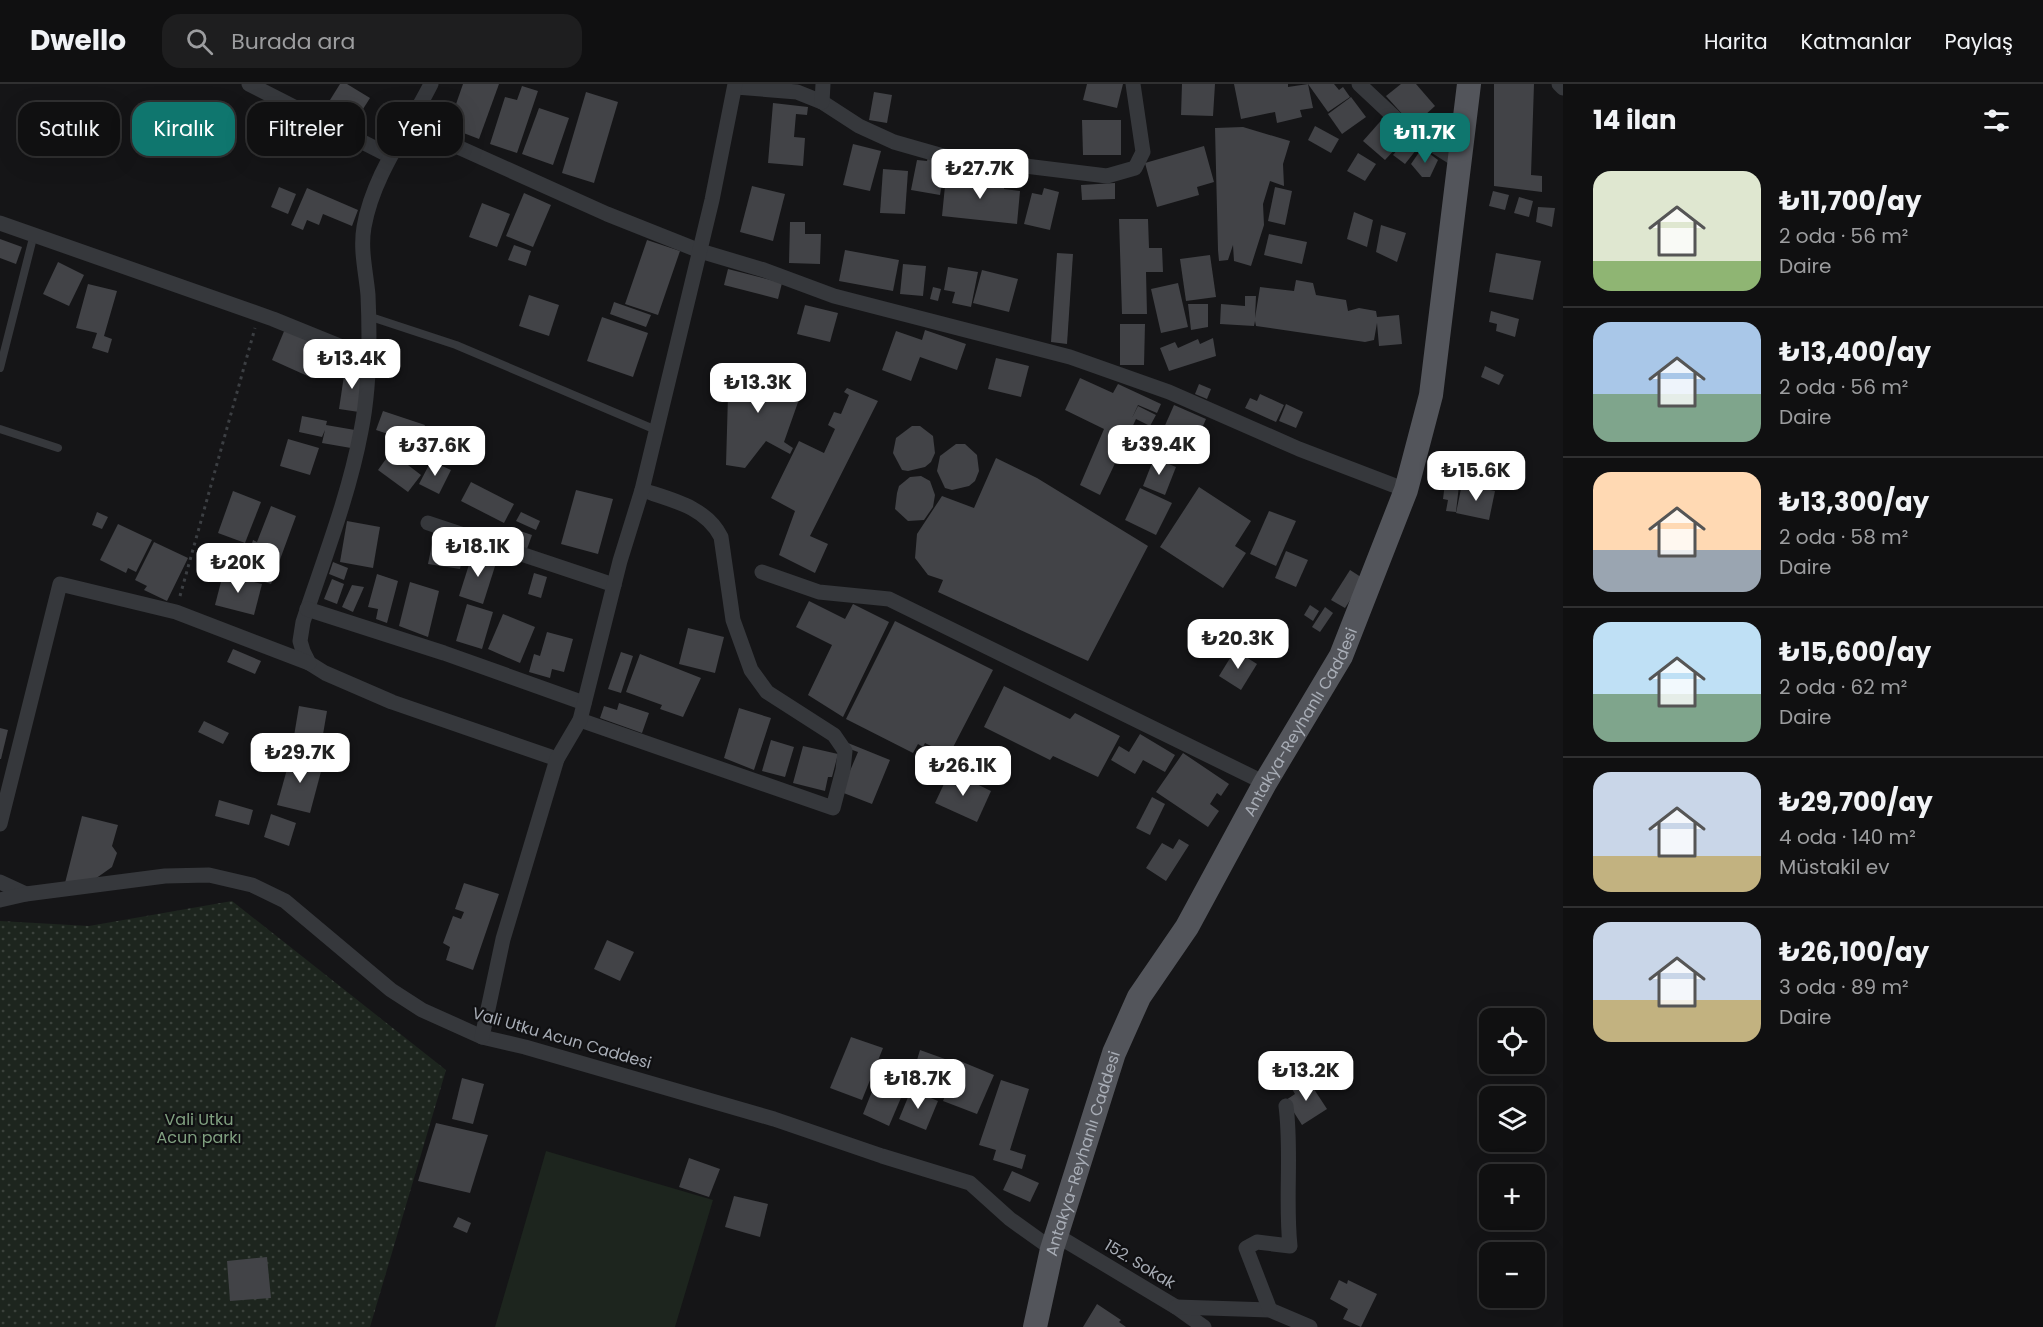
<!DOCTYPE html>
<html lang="tr">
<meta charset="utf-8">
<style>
body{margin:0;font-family:Poppins,sans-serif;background:#1e1e1f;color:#f1f3f6;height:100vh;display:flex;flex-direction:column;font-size:22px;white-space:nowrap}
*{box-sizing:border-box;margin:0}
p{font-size:20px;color:#9c9d9f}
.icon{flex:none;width:33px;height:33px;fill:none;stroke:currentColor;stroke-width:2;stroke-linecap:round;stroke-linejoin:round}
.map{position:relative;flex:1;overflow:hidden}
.details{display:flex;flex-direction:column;background:#101011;width:480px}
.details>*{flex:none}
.banner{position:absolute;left:18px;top:18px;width:570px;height:54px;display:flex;gap:12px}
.fabs{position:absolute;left:1479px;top:924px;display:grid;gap:12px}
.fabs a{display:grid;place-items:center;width:66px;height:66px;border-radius:12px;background:#101011;box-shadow:0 6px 24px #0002,0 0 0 2px #303031;font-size:30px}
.price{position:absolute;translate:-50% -51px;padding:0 14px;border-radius:12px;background:#fff;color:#222;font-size:20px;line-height:39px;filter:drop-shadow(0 2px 3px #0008)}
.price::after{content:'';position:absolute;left:50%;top:36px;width:18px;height:14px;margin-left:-9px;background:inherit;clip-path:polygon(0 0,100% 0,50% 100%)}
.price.on{background:#0f766e;color:#fff}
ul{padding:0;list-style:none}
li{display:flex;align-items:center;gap:18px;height:150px;padding:0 30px}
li+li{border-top:2px solid #303031}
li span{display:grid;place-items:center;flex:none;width:168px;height:120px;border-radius:18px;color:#555}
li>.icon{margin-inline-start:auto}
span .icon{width:72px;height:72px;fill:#fffc;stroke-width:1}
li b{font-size:26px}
h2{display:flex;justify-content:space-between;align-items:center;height:72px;padding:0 30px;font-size:26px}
.chip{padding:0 21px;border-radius:18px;background:#101011;box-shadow:0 6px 24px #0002,0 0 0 2px #303031;font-size:21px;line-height:54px}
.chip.on{background:#0f766e;color:#fff}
header{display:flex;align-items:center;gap:36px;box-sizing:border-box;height:84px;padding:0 30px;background:#101011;border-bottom:2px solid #303031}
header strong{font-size:28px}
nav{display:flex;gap:33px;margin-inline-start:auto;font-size:21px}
.search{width:420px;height:54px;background:#1e1e1f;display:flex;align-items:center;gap:15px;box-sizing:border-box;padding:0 21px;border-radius:18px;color:#9c9d9f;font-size:22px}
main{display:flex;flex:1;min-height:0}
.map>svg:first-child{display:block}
</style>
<header>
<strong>Dwello</strong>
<div class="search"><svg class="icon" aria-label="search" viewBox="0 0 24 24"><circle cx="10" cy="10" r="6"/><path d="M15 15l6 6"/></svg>Burada ara</div>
<nav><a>Harita</a><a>Katmanlar</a><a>Paylaş</a></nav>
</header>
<main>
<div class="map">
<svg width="1563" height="1243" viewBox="0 0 1563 1243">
<defs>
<pattern id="park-dots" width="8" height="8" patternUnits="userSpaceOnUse" patternTransform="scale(1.5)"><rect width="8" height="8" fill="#1d251e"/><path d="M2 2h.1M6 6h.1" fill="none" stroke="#3b423c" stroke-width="1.8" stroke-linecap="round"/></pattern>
</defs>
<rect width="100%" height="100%" fill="#151517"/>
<path fill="#1d251e" d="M546,1067L713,1116L675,1243H495Z"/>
<path fill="url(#park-dots)" d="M232,817L446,986L370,1243H0V837L89,842Z"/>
<g fill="#424347">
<path d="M340,0H347L370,14L353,41L325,24Z"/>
<path d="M463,0H499L479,55L448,43Z"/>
<path d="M1087,0H1123L1117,24L1083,16Z"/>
<path d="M1182,0H1215L1213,32L1181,31Z"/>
<path d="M1234,0H1288V3L1308,0L1313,24L1300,26L1302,33L1277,39L1275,28L1241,35Z"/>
<path d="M1308,0H1334L1339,6L1343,3L1350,13L1328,28Z"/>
<path d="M1401,0H1416L1435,22L1413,42L1386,12Z"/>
<path d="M1494,0H1534L1531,91L1542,92V108L1494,102Z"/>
<path d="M522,2L538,7L517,69L490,60L505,13L517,16Z"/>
<path d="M586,8L618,18L594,99L562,89Z"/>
<path d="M874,8L892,11L887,39L869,36Z"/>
<path d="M1351,13L1366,33L1342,50L1328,30Z"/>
<path d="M773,19L808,23L807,31L796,30L794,53L805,54L803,82L768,79Z"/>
<path d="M539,24L569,34L553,81L522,70Z"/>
<path d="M1386,31L1408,51L1385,76L1363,57Z"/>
<path d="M1082,36H1121V71H1083Z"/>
<path d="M1315,42L1339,55L1331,69L1308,56Z"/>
<path d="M1243,43L1290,57L1283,80L1284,102L1270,97L1263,120L1264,141L1251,182L1234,177L1233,161L1228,176L1219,177L1218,166L1215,44Z"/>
<path d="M1409,52L1420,61L1405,80L1393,71Z"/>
<path d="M853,60L881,67L870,107L843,101Z"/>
<path d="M1204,62L1214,98L1197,103L1199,111L1157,123L1145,79Z"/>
<path d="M1422,64L1438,76L1430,93H1422L1411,80Z"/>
<path d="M1358,69L1376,80L1365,97L1347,87Z"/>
<path d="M928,73L946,77L940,111L911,106L917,76L927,77Z"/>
<path d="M883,85L908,87L905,130L880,129Z"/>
<path d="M946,92L1005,98L1004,105L1020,107L1017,140L942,132Z"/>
<path d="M1115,99V115L1082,116L1081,101Z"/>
<path d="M752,102L785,110L773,157L740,148Z"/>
<path d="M279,103L296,110L288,130L271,123Z"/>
<path d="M1275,103L1292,107L1285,141L1268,137Z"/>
<path d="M307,104L358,126L352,142L323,130L319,141L307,136L303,146L291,141Z"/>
<path d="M1044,104L1059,108L1050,146L1024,140L1032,109L1042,111Z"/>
<path d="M1493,107L1509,111L1505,126L1489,122Z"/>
<path d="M524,109L551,121L533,163L506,152Z"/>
<path d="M1519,113L1533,117L1529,133L1514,129Z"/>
<path d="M482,119L510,130L497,163L469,153Z"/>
<path d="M1538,123L1555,124L1552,143L1536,138Z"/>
<path d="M1354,128L1373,136L1367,163L1347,155Z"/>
<path d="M1119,135H1148L1149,164H1162L1163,188H1146L1147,230H1122Z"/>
<path d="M790,138H805V150H821L820,180L789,179Z"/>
<path d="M1381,141L1406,149L1397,178L1376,168Z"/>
<path d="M1269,150L1307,158L1302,180L1264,171Z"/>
<path d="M0,155L22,163L16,180L0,174Z"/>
<path d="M647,156L680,167L658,231L625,220Z"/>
<path d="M514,161L531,167L526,182L508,176Z"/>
<path d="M845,166L899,176L893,207L839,197Z"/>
<path d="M1057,169L1073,170L1067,260L1051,258Z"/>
<path d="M1496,169L1541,177L1533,216L1489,208Z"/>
<path d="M1210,171L1216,213L1186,217L1180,175Z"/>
<path d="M58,178L84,191L69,222L43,210Z"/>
<path d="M903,180L926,182L923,212L900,210Z"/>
<path d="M948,183L978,188L971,223L952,219L955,208L944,206Z"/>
<path d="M728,185L782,199L778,215L724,201Z"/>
<path d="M982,186L1018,195L1009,228L973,219Z"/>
<path d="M1296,196L1313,199L1316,211L1346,216L1348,227L1359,224L1376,227L1377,233L1399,231L1402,260L1379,262L1377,239L1374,256L1365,258L1256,242L1255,237L1254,242L1220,240L1221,220L1245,222V212H1256L1255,234L1260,203L1294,207Z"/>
<path d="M1178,199L1188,243L1161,249L1151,205Z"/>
<path d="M88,200L117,207L104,252L112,255L108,269L92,264L97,249L76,244Z"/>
<path d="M933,203L941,205L938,217L930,215Z"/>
<path d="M529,211L559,221L549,252L519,242Z"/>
<path d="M614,218L651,231L646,243L610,230Z"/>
<path d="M1188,220H1208V243L1191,246Z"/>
<path d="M805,221L838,229L830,258L797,250Z"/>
<path d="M1491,227L1519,235L1515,253L1496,247L1497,240L1489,238Z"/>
<path d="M602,233L648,249L633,293L587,277Z"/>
<path d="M1120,240H1145L1144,281H1120Z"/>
<path d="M285,245L326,263L312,294L272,276Z"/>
<path d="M925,246L966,260L957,286L920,273L911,297L882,286L896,247L922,256Z"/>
<path d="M1213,254L1216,272L1169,287L1160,264L1175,258L1178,264L1198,255L1200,260Z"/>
<path d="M996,274L1029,282L1021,313L988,305Z"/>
<path d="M1485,282L1504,291L1499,301L1481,293Z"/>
<path d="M738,283H757L803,304L784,358L793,364L790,370L766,357L745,384L726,381L728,311Z"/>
<path d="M345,285L364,286L359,328L339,325Z"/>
<path d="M1080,294L1113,309L1118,300L1161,320L1157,329L1138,321L1132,334L1138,322L1156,331L1150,342L1136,335L1100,411L1080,401L1104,345L1065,326Z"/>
<path d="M1199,300L1211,305L1207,315L1195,310Z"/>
<path d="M847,304L878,317L810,452L828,460L815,489L779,471L795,427L771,414L799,357L824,369L835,345L828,341L834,328L841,330L849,311L844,308Z"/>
<path d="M1260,310L1284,321L1276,338L1245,324L1250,314L1257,317Z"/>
<path d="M1286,320L1303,328L1296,344L1279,337Z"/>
<path d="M1174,321L1206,335L1195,360L1163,346Z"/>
<path d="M383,327L425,341L418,360L376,346Z"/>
<path d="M302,332L327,337L326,341L355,346L351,364L322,359L325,346L322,353L299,348Z"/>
<path d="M912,342H920L933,352L935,369L931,378L925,383L908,387L902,386L893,369L896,354Z"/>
<path d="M288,355L319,364L310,391L280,382Z"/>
<path d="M956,360H965L977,371L979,387L975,397L969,402L952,406L945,404L937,387L940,372Z"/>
<path d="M391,368L421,391L408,408L378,386Z"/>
<path d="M996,374L1037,394L1148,462L1088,577L938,508L943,496L928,491L915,474L917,450L942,412L974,424Z"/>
<path d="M1154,374L1176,383L1165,411L1143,402Z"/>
<path d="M431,377L451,386L439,410L419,400Z"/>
<path d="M921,392L930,397L935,411L933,423L924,436L908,437L895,425L897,409L899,402L910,393Z"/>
<path d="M471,398L514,420L504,439L461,417Z"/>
<path d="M1445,399L1459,401L1456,428L1446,427L1448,416L1443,415Z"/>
<path d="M1462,400L1495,407L1489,436L1456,429Z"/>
<path d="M1199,403L1251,437L1235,462L1246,469L1223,504L1160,463Z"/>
<path d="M1140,404L1172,419L1156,451L1125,436Z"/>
<path d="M576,406L613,415L598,470L561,460Z"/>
<path d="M233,407L261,418L245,459L218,449Z"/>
<path d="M271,422L296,432L271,500L243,491L253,456L257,458Z"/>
<path d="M1269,427L1296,437L1276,482L1250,470Z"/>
<path d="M97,428L108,433L102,445L92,441Z"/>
<path d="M521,428L540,437L536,446L516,437Z"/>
<path d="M347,437L380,443L373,484L340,478Z"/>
<path d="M118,440L152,456L136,488L128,484L126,489L100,476Z"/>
<path d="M520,447L532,451L527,465L516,461Z"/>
<path d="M433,455L465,461L460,485L428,480Z"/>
<path d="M154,458L188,474L167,517L144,506L147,502L135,496Z"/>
<path d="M1286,467L1308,476L1296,503L1275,494Z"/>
<path d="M473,468L497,476L483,520L459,512Z"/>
<path d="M333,478L348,484L344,496L329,490Z"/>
<path d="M1350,486L1364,495L1345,524L1331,516Z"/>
<path d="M534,489L547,493L541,514L528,510Z"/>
<path d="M223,490L262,500L254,531L215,521Z"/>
<path d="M377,490L398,497L387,539L376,535L378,525L368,523Z"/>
<path d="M332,495L344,500L337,520L324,515Z"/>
<path d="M410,498L439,507L428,553L399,542Z"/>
<path d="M352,501L364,503L353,528L342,523Z"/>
<path d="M809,517L845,535L853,520L889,538L843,633L808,611L832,561L796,543Z"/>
<path d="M467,520L493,528L482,565L456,557Z"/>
<path d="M1310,521L1319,527L1313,537L1304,531Z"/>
<path d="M1325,523L1333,529L1320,548L1312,543Z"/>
<path d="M503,530L535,543L520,579L488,565Z"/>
<path d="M895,537L993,586L949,671L925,659L923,663L918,660L913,669L846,635Z"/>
<path d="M688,544L724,553L715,589L679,580Z"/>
<path d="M547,548L573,555L564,588L552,585L550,594L529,588L534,570L540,572Z"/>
<path d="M233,565L261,577L255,590L227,578Z"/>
<path d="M1235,566L1257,580L1241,606L1219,592Z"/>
<path d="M621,568L633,572L621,609L608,605Z"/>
<path d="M640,570L701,594L683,633L660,625L662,621L626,608Z"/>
<path d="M1004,602L1070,635L1075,629L1120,652L1098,693L1053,672L1050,676L984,643Z"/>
<path d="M619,619L649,629L642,649L600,634L604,622L617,626Z"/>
<path d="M299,622L327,627L320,668L292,664Z"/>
<path d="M739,624L771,634L754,686L724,674Z"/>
<path d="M204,637L229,649L223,660L198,648Z"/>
<path d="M0,644L8,646L1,675H0Z"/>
<path d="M1140,650L1175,671L1165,688L1143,676L1135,690L1111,676L1119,662L1129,668Z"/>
<path d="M771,656L794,663L785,693L762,687Z"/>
<path d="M848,659L890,676L872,720L841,708L858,668L847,664Z"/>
<path d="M803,662L838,670L832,693H828L825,707L793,699Z"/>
<path d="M1183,669L1229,700L1221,712L1217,709L1210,720L1219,727L1208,743L1156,708Z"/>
<path d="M291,671L323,680L310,729L277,721Z"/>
<path d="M950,687L991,707L977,738L935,719Z"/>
<path d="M1152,713L1165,720L1150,751L1136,744Z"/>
<path d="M219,716L253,726L249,741L215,732Z"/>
<path d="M271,730L296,739L289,762L264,753Z"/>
<path d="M82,732L118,741L112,762L117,769L112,783L95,795L65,799Z"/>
<path d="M1179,755L1189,761L1166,797L1146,784L1162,759L1173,765Z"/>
<path d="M464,799L499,810L473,886L446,876L450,863L443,859L453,832L461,835L464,828L455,825Z"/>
<path d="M607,856L634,868L620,897L594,885Z"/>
<path d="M851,953L883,964L862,1016L830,1004Z"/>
<path d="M920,966L956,979L951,993L944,991L939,1005L911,996Z"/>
<path d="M960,977L994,991L977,1030L943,1017Z"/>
<path d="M879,990L906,1002L889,1042L863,1030Z"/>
<path d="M1306,993L1327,1025L1302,1041L1286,1016L1295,1010L1291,1003Z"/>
<path d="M462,994L484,1000L473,1040L452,1035Z"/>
<path d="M1001,996L1029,1005L1010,1066L1026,1071L1022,1085L993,1076L996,1066L979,1061Z"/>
<path d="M911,1006L938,1017L926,1046L899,1035Z"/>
<path d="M436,1039L488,1051L470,1109L418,1097Z"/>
<path d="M689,1074L720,1085L709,1113L679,1103Z"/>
<path d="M1012,1087L1039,1099L1030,1118L1003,1106Z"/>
<path d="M734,1112L768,1120L760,1153L725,1143Z"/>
<path d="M458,1133L471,1139L467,1149L453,1143Z"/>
<path d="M267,1173L271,1214L230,1217L227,1177Z"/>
<path d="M1339,1196L1347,1200L1348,1196L1377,1210L1361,1243L1343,1235L1348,1225L1330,1215Z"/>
<path d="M1097,1220L1121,1236L1119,1238L1126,1243H1083Z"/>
</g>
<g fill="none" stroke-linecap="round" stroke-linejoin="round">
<path stroke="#3c3f43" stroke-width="3" stroke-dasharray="3 4.5" stroke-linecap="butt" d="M180,512L255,244"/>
<g stroke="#36383c" stroke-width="8">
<path d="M368,232L456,261L656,346"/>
<path d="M0,284L34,150"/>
<path d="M0,345L58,364"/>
</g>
<g stroke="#36383c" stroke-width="15">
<path d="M249,0L390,72"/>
<path d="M431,0C408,46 373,91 364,143C360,166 366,188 368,211C370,256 370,303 361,347C349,411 324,475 303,538L300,557L303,567L309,579L325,589L392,618L557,675"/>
<path d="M1359,0L1406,44L1460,78"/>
<path d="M1559,0L1563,4"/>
<path d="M736,3L797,8L822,18L859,42L894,58L943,72L1107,92L1135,84L1143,68L1133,0"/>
<path d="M822,18L823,0"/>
<path d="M409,41L607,130L700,167L764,186L834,212L1070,273L1169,308L1299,365L1406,406"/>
<path d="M0,139L273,235L369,274"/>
<path d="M428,439L614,501"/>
<path d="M762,488L819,508L889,515L1265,699"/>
<path d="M307,525L444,569L584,619"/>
<path d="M580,636L833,724L843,686L845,667L834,651L767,608L751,586L733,536L721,453C706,423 672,416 642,406"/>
<path d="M0,740L60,500L176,528L309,579"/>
<path d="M0,798L26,810"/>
<path d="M0,816L26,810L165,792L209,791L252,801L285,817L391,906L422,926L482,953L525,963L774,1035L882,1072L970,1099L1010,1135L1052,1165"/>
<path d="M482,953L503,855L557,675L580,636L620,477L642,406L712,116L735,0"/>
<path d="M1056,1151L1176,1223L1204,1243"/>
<path d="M1176,1223L1270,1226L1310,1243"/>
<path d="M1270,1226L1246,1164L1257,1158L1290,1162C1285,1115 1292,1069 1286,1022"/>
</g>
<path stroke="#53555b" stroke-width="24" id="s1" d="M1035,1243L1052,1165L1114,969L1139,913L1187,843L1265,699L1341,572L1406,406L1431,311L1469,0"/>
</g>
<g text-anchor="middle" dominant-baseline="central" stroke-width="4.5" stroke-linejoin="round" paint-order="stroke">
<g font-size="16" fill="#a8adb6" stroke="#101012">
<text stroke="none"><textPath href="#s1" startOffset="666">Antakya-Reyhanlı Caddesi</textPath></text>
<text transform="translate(562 954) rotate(16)">Vali Utku Acun Caddesi</text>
<text stroke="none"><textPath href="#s1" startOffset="180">Antakya-Reyhanlı Caddesi</textPath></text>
<text transform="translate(1140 1180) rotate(31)">152. Sokak</text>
</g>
<g font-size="16" fill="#80a080" stroke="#101012">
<text x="199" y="1035">Vali Utku<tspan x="199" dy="18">Acun parkı</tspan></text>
</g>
</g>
</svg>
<div class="fabs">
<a><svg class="icon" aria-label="locate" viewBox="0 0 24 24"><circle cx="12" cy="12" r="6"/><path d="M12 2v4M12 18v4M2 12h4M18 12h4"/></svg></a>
<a><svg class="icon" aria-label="layers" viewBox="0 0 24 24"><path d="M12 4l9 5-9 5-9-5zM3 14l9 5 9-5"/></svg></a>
<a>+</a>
<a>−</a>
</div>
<b class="price on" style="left:1425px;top:80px">₺11.7K</b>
<b class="price" style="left:980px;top:116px">₺27.7K</b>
<b class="price" style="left:352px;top:306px">₺13.4K</b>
<b class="price" style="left:758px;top:330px">₺13.3K</b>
<b class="price" style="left:1159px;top:392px">₺39.4K</b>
<b class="price" style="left:435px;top:393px">₺37.6K</b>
<b class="price" style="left:1476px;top:418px">₺15.6K</b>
<b class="price" style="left:478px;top:494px">₺18.1K</b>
<b class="price" style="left:238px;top:510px">₺20K</b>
<b class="price" style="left:1238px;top:586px">₺20.3K</b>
<b class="price" style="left:300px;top:700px">₺29.7K</b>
<b class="price" style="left:963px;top:713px">₺26.1K</b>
<b class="price" style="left:1306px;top:1018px">₺13.2K</b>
<b class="price" style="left:918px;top:1026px">₺18.7K</b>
<div class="banner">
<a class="chip">Satılık</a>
<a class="chip on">Kiralık</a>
<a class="chip">Filtreler</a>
<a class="chip">Yeni</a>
</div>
</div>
<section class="details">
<h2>14 ilan<svg class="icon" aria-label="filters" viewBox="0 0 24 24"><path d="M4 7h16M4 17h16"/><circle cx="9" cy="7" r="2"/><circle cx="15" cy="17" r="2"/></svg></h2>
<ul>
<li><span style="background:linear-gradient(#dfe7d0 75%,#8fb573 0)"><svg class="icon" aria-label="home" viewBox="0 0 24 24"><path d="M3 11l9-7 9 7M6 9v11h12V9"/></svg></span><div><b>₺11,700/ay</b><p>2 oda · 56 m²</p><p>Daire</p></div></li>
<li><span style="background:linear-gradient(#a9c7e8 60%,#7fa58c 0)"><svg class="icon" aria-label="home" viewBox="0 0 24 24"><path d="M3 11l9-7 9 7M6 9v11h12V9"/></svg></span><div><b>₺13,400/ay</b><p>2 oda · 56 m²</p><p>Daire</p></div></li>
<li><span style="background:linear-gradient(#ffd9b3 65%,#9aa5b1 0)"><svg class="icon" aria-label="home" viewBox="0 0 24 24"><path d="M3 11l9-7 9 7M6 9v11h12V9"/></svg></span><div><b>₺13,300/ay</b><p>2 oda · 58 m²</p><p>Daire</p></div></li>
<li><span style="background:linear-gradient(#bfe0f5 60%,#7fa58c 0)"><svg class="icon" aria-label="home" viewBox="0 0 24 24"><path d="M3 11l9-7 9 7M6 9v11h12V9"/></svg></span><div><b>₺15,600/ay</b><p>2 oda · 62 m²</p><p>Daire</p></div></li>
<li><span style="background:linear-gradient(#c9d6e8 70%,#c2b280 0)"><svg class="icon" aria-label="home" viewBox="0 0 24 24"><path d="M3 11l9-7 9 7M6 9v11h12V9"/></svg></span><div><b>₺29,700/ay</b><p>4 oda · 140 m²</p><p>Müstakil ev</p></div></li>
<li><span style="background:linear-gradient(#c9d6e8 65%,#c2b280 0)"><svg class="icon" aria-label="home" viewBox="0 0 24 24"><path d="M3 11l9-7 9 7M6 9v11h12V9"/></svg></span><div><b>₺26,100/ay</b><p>3 oda · 89 m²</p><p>Daire</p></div></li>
</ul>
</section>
</main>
